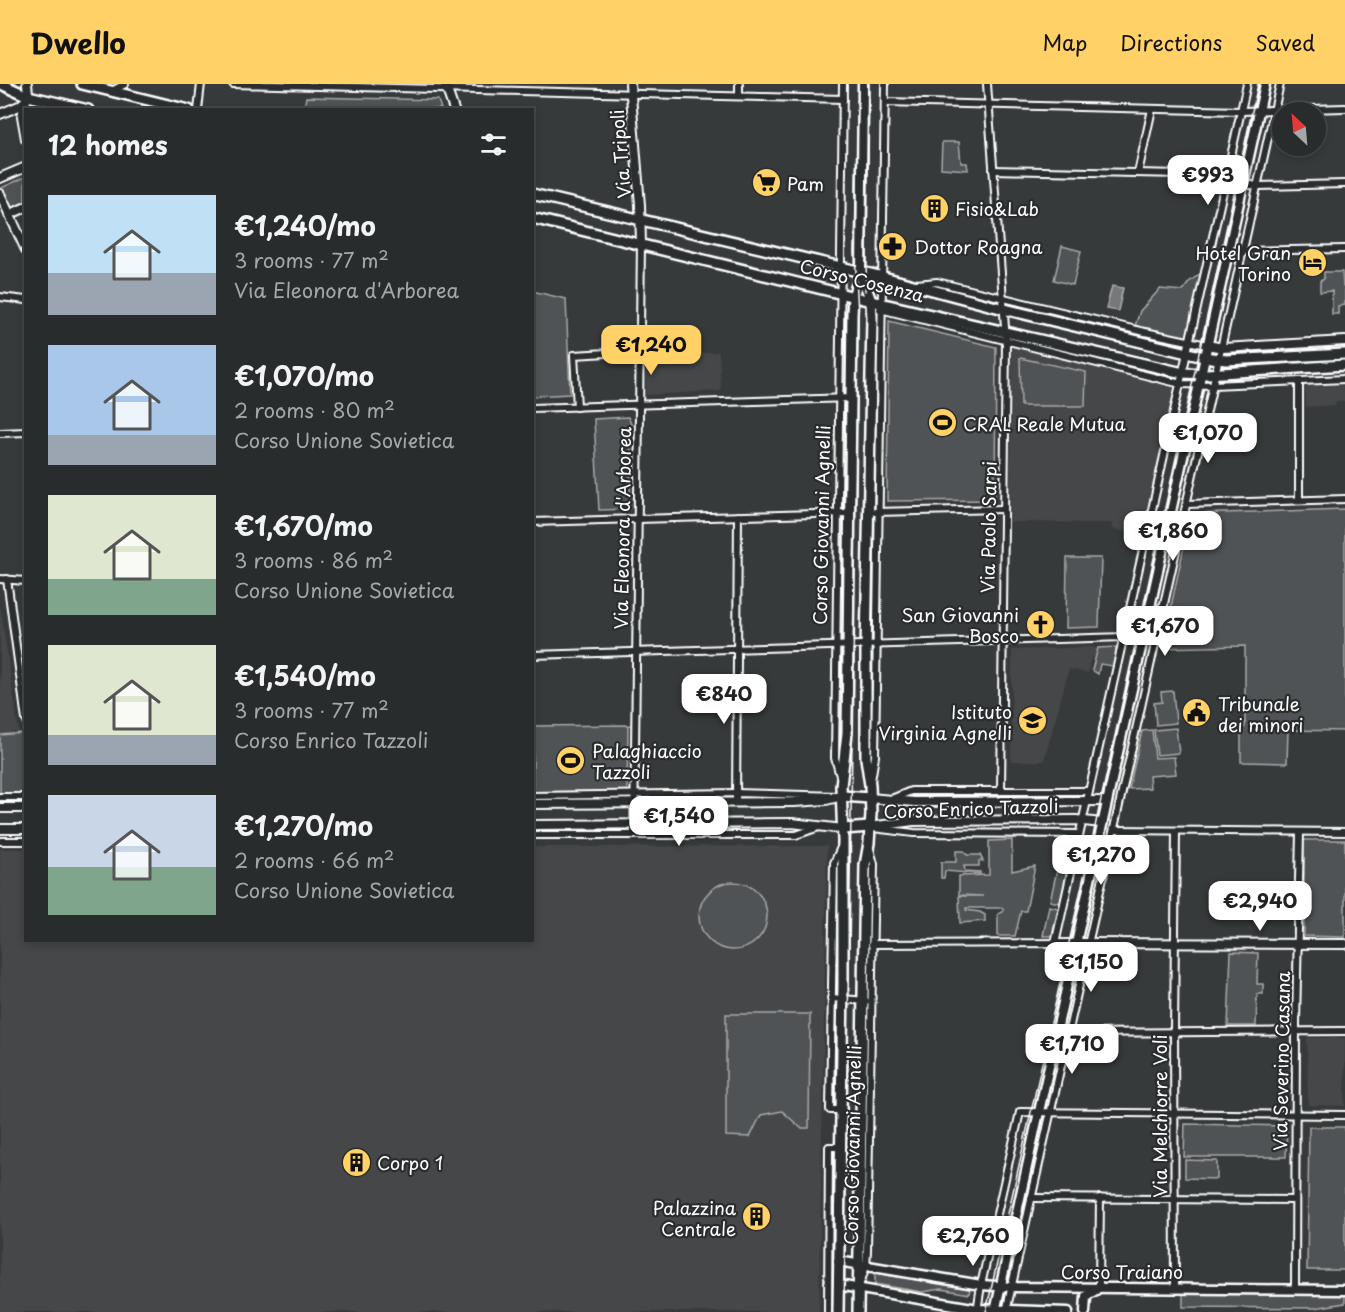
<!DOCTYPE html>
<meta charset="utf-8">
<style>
body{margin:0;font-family:"Playpen Sans",sans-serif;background:#353838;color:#f1f3f6;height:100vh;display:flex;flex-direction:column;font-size:22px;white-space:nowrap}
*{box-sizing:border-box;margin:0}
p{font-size:20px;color:#a5a7a9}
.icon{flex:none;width:33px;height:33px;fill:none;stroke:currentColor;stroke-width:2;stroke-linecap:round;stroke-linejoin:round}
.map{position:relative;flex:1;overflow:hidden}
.panel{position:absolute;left:24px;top:24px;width:510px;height:834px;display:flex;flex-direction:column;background:#292c2c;border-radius:0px;box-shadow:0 3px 9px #0003,0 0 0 2px #454848}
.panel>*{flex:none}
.needle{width:39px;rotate:334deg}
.buttons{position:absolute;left:1272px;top:18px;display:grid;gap:12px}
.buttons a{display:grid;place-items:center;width:54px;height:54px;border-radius:50%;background:#292c2c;box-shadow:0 3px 9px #0003,0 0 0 2px #454848;font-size:30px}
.price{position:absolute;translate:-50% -51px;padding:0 14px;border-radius:12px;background:#fff;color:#222;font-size:20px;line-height:39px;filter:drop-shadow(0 2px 3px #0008)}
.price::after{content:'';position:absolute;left:50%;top:36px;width:18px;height:14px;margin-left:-9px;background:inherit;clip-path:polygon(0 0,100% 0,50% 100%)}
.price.selected{background:#ffd166;color:#111}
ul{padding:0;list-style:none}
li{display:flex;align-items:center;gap:18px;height:150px;padding:0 24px}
li span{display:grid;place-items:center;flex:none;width:168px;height:120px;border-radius:0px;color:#555}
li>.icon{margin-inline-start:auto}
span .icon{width:72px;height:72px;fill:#fffc;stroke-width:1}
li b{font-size:26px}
h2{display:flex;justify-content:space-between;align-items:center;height:72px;padding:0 24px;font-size:26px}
header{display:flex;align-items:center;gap:36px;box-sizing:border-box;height:84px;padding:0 30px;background:#ffd166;color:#111}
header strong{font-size:28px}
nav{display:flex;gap:33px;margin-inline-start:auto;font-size:21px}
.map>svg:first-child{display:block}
</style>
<header>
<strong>Dwello</strong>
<nav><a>Map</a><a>Directions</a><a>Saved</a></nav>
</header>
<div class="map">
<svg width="1345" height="1228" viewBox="0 0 1345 1228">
<rect width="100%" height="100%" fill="#373a3b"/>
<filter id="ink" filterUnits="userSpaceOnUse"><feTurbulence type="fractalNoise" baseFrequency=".0167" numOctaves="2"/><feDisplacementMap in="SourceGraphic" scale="12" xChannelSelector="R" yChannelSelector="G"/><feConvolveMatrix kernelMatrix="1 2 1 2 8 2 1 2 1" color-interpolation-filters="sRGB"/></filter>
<g filter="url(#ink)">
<g fill="#444748">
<path d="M1012,263L1172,301L1175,308L1143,452L1112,445V439L1010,438Z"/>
<path d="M719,268L721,307L646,311V272Z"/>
<path d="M1345,301V317H1336V321L1306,323L1305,302Z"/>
<path d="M0,521L19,648L0,650Z"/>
<path d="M1090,563L1098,564L1095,574L1092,573L1090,578L1088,589L1069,585L1044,677H1011L1012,566Z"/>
<path d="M827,762L819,1228H0V765H25L26,856H532L533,763Z"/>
<path d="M1307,954H1345V1022L1308,1021Z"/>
</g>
<g fill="#505354" stroke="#a8a9aa" stroke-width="1.5">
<path d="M306,13L438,16L441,25H304Z"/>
<path d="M942,58H959L961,79H967L968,86L941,84Z"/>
<path d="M25,93V120L11,126L1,104Z"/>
<path d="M1062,162L1081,167L1073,201L1054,196Z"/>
<path d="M1204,187L1188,253L1185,254L1135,242L1140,227L1160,205L1183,207L1189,198Z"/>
<path d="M1324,188H1342L1343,202H1345V221L1338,222V230H1332V207L1320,208V197L1324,195Z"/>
<path d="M532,207L566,215L570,310L533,312Z"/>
<path d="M889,237L996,263L995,416L887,417Z"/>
<path d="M1020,274L1086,288L1085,322H1021Z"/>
<path d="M628,333L631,340L630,425L599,426L594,335Z"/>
<path d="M1345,425V647L1288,646L1287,679L1241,678V644L1245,643V562L1162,564L1191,430Z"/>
<path d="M1067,474H1101L1099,543L1066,544Z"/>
<path d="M1117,563L1113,582L1100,580L1098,590L1092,586L1098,564Z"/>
<path d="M1173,607L1176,639L1156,641L1154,619L1162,618L1161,608Z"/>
<path d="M628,641L627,707L533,708V642Z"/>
<path d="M1176,644L1179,669L1157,671L1154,646Z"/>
<path d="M1152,646L1155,674L1174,673L1176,690L1149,692L1150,704L1129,705L1142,647Z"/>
<path d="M23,649L24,709H0V651Z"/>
<path d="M1064,755H1074L1060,819L1050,817Z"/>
<path d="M1012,756V787L1035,782L1026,827H1021L1015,852H998V830L1003,828V824H966V826L980,828L985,831V837L960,839L959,812H983L959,811V792L989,791V757Z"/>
<path d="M1304,756H1345V853L1304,852Z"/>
<path d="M956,767H964L967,771H980L983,777H979V782H964L965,787L980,788V790L945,787L944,794H941V778H956Z"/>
<circle cx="733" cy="832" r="34"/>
<path d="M1049,822L1058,824L1052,852H1043Z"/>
<path d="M1231,868L1258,869L1257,900H1263V910H1257L1256,942H1228Z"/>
<path d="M726,930H810L809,1044H801L782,1027L761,1031L750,1053L726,1052Z"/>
<path d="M1185,1040L1287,1042L1286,1073H1184Z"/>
<path d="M1309,1043H1345V1186H1307Z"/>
<path d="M1185,1076L1217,1077V1095L1185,1094Z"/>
<path d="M875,1189L970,1205L969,1210L941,1205L922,1208L875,1200Z"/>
<path d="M1183,1210L1345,1211V1219L1314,1224L1183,1223Z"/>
</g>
<path fill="#767879" stroke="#adaeaf" stroke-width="1.5" d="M1112,202L1123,204L1118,227L1106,225Z"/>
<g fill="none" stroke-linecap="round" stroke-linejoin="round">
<defs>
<g id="minor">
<path d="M233,0L843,15"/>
<path d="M987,0L1006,257L1001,706"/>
<path d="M112,7L125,0"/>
<path d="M739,12V0"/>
<path d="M885,18L1241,27L1345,24"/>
<path d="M198,26L201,0"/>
<path d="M993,86L1227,91"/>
<path d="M1138,89L1152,25"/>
<path d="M1243,100L1258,102L1345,100"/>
<path d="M1244,167L1345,165"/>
<path d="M917,200L937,198L1145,248L1207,261"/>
<path d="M0,213L26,216"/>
<path d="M880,225L1181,300L1213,301L1345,295"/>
<path d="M577,323L574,271L640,267"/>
<path d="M532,324L851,314"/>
<path d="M0,349L26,348"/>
<path d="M1299,416V297"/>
<path d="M1187,420L1345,415"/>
<path d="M875,428L1003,425"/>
<path d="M532,438L849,429"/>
<path d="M0,495L26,497"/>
<path d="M7,495L26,636"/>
<path d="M1148,533L1164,521"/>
<path d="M532,571L1125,553"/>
<path d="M840,692L835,674L843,0"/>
<path d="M871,697L875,672L885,0"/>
<path d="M532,712L736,709L838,712"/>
<path d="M0,713H26"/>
<path d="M889,716L911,707H1089"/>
<path d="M736,718L738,432"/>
<path d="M873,744L914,749L1079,750"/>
<path d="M1114,746L1345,748"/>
<path d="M532,751H796L819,743"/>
<path d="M634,751L641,160"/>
<path d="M0,757H26"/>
<path d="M872,860L1075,859"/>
<path d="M1055,860L1247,0"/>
<path d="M831,914L866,917"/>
<path d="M1069,949L1345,947"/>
<path d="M841,1026H830L834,779L842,761"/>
<path d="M1031,1114L1294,1116"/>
<path d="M861,1197L866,1182L867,1167L874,780L870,765"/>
<path d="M1099,1204L1100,1114"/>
<path d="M1175,1204L1174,948L1176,747"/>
<path d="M1295,1206L1296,939L1300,748"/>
<path d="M828,1228L829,1063H840"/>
<path d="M977,1228L981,1201L1020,1028L1345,1031"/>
<path d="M1006,1228L1280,0"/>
</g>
<g id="tertiary">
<path d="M445,0L454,26"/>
<path d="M630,0L640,121L641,160"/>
<path d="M0,30L19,22L25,17"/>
<path d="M26,55L22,32L28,9L27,0"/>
<path d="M0,94L26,83"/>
<path d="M0,110L26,166"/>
<path d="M9,131L26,123"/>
<path d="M1207,261L1223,264L1345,257"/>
<path d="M870,714L914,718L1107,717"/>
<path d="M532,720L794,718L826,716L842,712"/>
<path d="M0,724H26"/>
<path d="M532,741L792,739L843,745"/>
<path d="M870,743L913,737L1076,736L1101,739"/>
<path d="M0,745H26"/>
<path d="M1075,859L1345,860"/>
</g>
<g id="secondary">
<path d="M861,189L863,0"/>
<path d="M838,1177L981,1201L1012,1203L1345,1206"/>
<path d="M838,1201L978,1225L1068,1228"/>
<path d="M995,1228L1265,0"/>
<path d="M1085,1228L1086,1212L1096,1206"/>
</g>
<g id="primary">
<path d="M1,0L28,12L88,26"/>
<path d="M82,0L189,26"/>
<path d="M532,110L887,194L1004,225L1204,273L1226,276L1345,270"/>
<path d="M532,134L871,217L1183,289L1207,290L1345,281"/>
<path d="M842,712L870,714"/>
<path d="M843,745L870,743"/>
<path d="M838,1228L843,900V756L841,702L847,649L852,230L853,212L861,189"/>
<path d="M858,1228L865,781L869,759L871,730L870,701L866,674V568L872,233L871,217L861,189"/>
</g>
</defs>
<use href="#minor" stroke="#fff" stroke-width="10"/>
<use href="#tertiary" stroke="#fff" stroke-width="12"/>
<use href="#secondary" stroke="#fff" stroke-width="13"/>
<use href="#primary" stroke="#fff" stroke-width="14"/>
<use href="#minor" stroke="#2a2d2e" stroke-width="6"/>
<use href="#tertiary" stroke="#2a2d2e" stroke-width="8"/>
<use href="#secondary" stroke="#2a2d2e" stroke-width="8"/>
<use href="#primary" stroke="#2a2d2e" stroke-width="9"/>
<g stroke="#fff" stroke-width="1.5">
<path d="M865,207L867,174L869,0"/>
<path d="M844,1228L858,231L855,168L858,0"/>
<path d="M986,1228L1091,761L1258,0"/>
</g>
</g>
</g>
<defs>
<symbol id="supermarket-disc" viewBox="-11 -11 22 22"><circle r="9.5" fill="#ffd166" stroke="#2a2d2e"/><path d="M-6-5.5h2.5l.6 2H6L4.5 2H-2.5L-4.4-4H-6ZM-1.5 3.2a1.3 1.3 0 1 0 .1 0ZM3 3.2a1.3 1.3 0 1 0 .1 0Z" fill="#111"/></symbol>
<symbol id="building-disc" viewBox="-11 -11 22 22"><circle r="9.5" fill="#ffd166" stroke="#2a2d2e"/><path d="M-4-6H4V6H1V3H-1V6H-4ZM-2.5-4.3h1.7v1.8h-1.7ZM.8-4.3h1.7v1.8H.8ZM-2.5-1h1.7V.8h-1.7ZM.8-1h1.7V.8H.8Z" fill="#111"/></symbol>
<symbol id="pharmacy-disc" viewBox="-11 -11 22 22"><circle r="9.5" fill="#ffd166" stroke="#2a2d2e"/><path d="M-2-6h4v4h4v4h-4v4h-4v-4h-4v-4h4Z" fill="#111"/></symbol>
<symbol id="hotel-disc" viewBox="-11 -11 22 22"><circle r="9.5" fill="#ffd166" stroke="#2a2d2e"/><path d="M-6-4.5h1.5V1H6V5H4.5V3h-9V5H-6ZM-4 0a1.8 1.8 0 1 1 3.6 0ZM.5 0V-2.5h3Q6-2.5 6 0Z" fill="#111"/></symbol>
<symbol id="stadium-disc" viewBox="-11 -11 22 22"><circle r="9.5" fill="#ffd166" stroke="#2a2d2e"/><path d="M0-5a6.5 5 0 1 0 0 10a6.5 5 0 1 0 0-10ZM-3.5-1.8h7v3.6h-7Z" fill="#111"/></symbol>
<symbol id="church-disc" viewBox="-11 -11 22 22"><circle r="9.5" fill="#ffd166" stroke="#2a2d2e"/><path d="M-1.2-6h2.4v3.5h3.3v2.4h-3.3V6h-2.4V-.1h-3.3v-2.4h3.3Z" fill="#111"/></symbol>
<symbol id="civic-disc" viewBox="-11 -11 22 22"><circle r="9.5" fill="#ffd166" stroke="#2a2d2e"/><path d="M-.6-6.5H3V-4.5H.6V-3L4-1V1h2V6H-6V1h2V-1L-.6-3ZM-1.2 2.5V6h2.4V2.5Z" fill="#111"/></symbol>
<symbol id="school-disc" viewBox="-11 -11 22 22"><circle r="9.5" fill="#ffd166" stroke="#2a2d2e"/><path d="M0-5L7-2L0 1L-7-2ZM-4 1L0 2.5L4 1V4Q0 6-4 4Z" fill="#111"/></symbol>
</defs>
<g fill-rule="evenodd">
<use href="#supermarket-disc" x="750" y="82" width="33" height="33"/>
<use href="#building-disc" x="918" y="108" width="33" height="33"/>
<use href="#pharmacy-disc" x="876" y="146" width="33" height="33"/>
<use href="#hotel-disc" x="1296" y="162" width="33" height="33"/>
<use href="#stadium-disc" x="926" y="322" width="33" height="33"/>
<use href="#church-disc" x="1024" y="524" width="33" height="33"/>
<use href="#civic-disc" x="1180" y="612" width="33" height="33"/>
<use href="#school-disc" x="1016" y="620" width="33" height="33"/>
<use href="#stadium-disc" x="554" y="660" width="33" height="33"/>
<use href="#building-disc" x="340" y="1062" width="33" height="33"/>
<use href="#building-disc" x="740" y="1116" width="33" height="33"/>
</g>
<g text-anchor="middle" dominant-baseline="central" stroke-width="4.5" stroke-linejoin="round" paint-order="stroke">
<g font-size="18" fill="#fff" stroke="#2a2d2e">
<text transform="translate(620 70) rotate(-95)">Via Tripoli</text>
<text transform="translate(862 196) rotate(14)">Corso Cosenza</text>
<text transform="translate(821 441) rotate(-89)">Corso Giovanni Agnelli</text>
<text transform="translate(988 443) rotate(-89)">Via Paolo Sarpi</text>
<text transform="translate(622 444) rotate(-89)">Via Eleonora d'Arborea</text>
<text transform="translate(971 724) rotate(-2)">Corso Enrico Tazzoli</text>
<text transform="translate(1281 977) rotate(-89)">Via Severino Casana</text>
<text transform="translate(1159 1032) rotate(-90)">Via Melchiorre Voli</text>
<text transform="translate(852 1061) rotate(-89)">Corso Giovanni Agnelli</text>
<text x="1122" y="1187">Corso Traiano</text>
</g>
<g font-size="18" fill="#fff" stroke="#2a2d2e" text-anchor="start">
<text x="787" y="99">Pam</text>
<text x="955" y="124">Fisio&amp;Lab</text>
<text x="914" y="162">Dottor Roagna</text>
<text x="1291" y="168" text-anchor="end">Hotel Gran<tspan x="1291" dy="21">Torino</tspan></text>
<text x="963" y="339">CRAL Reale Mutua</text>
<text x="1019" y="530" text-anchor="end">San Giovanni<tspan x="1019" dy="21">Bosco</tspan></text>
<text x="1218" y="619">Tribunale<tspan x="1218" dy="21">dei minori</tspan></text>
<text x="1012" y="627" text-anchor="end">Istituto<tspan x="1012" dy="21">Virginia Agnelli</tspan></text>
<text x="592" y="666">Palaghiaccio<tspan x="592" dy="21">Tazzoli</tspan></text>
<text x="377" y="1078">Corpo 1</text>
<text x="736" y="1123" text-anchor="end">Palazzina<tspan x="736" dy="21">Centrale</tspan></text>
</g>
</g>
</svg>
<div class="buttons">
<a><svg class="needle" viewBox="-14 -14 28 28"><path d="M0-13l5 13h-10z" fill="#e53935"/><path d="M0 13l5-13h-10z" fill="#a5a7a9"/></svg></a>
</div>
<b class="price" style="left:1208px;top:122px">€993</b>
<b class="price selected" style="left:651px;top:292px">€1,240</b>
<b class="price" style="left:1208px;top:380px">€1,070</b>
<b class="price" style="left:1173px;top:478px">€1,860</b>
<b class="price" style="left:1165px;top:573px">€1,670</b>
<b class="price" style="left:724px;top:641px">€840</b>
<b class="price" style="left:679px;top:763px">€1,540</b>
<b class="price" style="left:1101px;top:802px">€1,270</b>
<b class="price" style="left:1260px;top:848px">€2,940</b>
<b class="price" style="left:1091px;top:909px">€1,150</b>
<b class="price" style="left:1072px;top:991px">€1,710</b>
<b class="price" style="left:973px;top:1183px">€2,760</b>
<section class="panel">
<h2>12 homes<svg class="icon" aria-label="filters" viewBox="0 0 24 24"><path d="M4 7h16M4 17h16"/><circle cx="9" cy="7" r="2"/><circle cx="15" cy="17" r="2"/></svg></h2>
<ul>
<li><span style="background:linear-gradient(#bfe0f5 65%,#9aa5b1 0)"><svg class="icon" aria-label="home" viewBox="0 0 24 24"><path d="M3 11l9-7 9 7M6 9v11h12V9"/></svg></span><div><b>€1,240/mo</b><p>3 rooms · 77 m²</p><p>Via Eleonora d'Arborea</p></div></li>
<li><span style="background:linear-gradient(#a9c7e8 75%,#9aa5b1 0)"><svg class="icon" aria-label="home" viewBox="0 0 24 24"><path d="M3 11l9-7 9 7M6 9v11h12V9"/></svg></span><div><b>€1,070/mo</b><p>2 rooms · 80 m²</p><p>Corso Unione Sovietica</p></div></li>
<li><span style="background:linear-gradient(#dfe7d0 70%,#7fa58c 0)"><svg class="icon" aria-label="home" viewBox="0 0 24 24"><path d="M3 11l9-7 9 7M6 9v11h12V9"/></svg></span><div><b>€1,670/mo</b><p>3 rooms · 86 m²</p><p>Corso Unione Sovietica</p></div></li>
<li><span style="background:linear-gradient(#dfe7d0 75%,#9aa5b1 0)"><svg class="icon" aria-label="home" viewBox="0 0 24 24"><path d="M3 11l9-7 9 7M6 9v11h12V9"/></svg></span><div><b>€1,540/mo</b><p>3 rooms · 77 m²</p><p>Corso Enrico Tazzoli</p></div></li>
<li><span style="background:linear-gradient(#c9d6e8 60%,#7fa58c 0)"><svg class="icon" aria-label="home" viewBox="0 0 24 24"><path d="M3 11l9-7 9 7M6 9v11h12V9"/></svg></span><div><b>€1,270/mo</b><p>2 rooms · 66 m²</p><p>Corso Unione Sovietica</p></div></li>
</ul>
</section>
</div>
